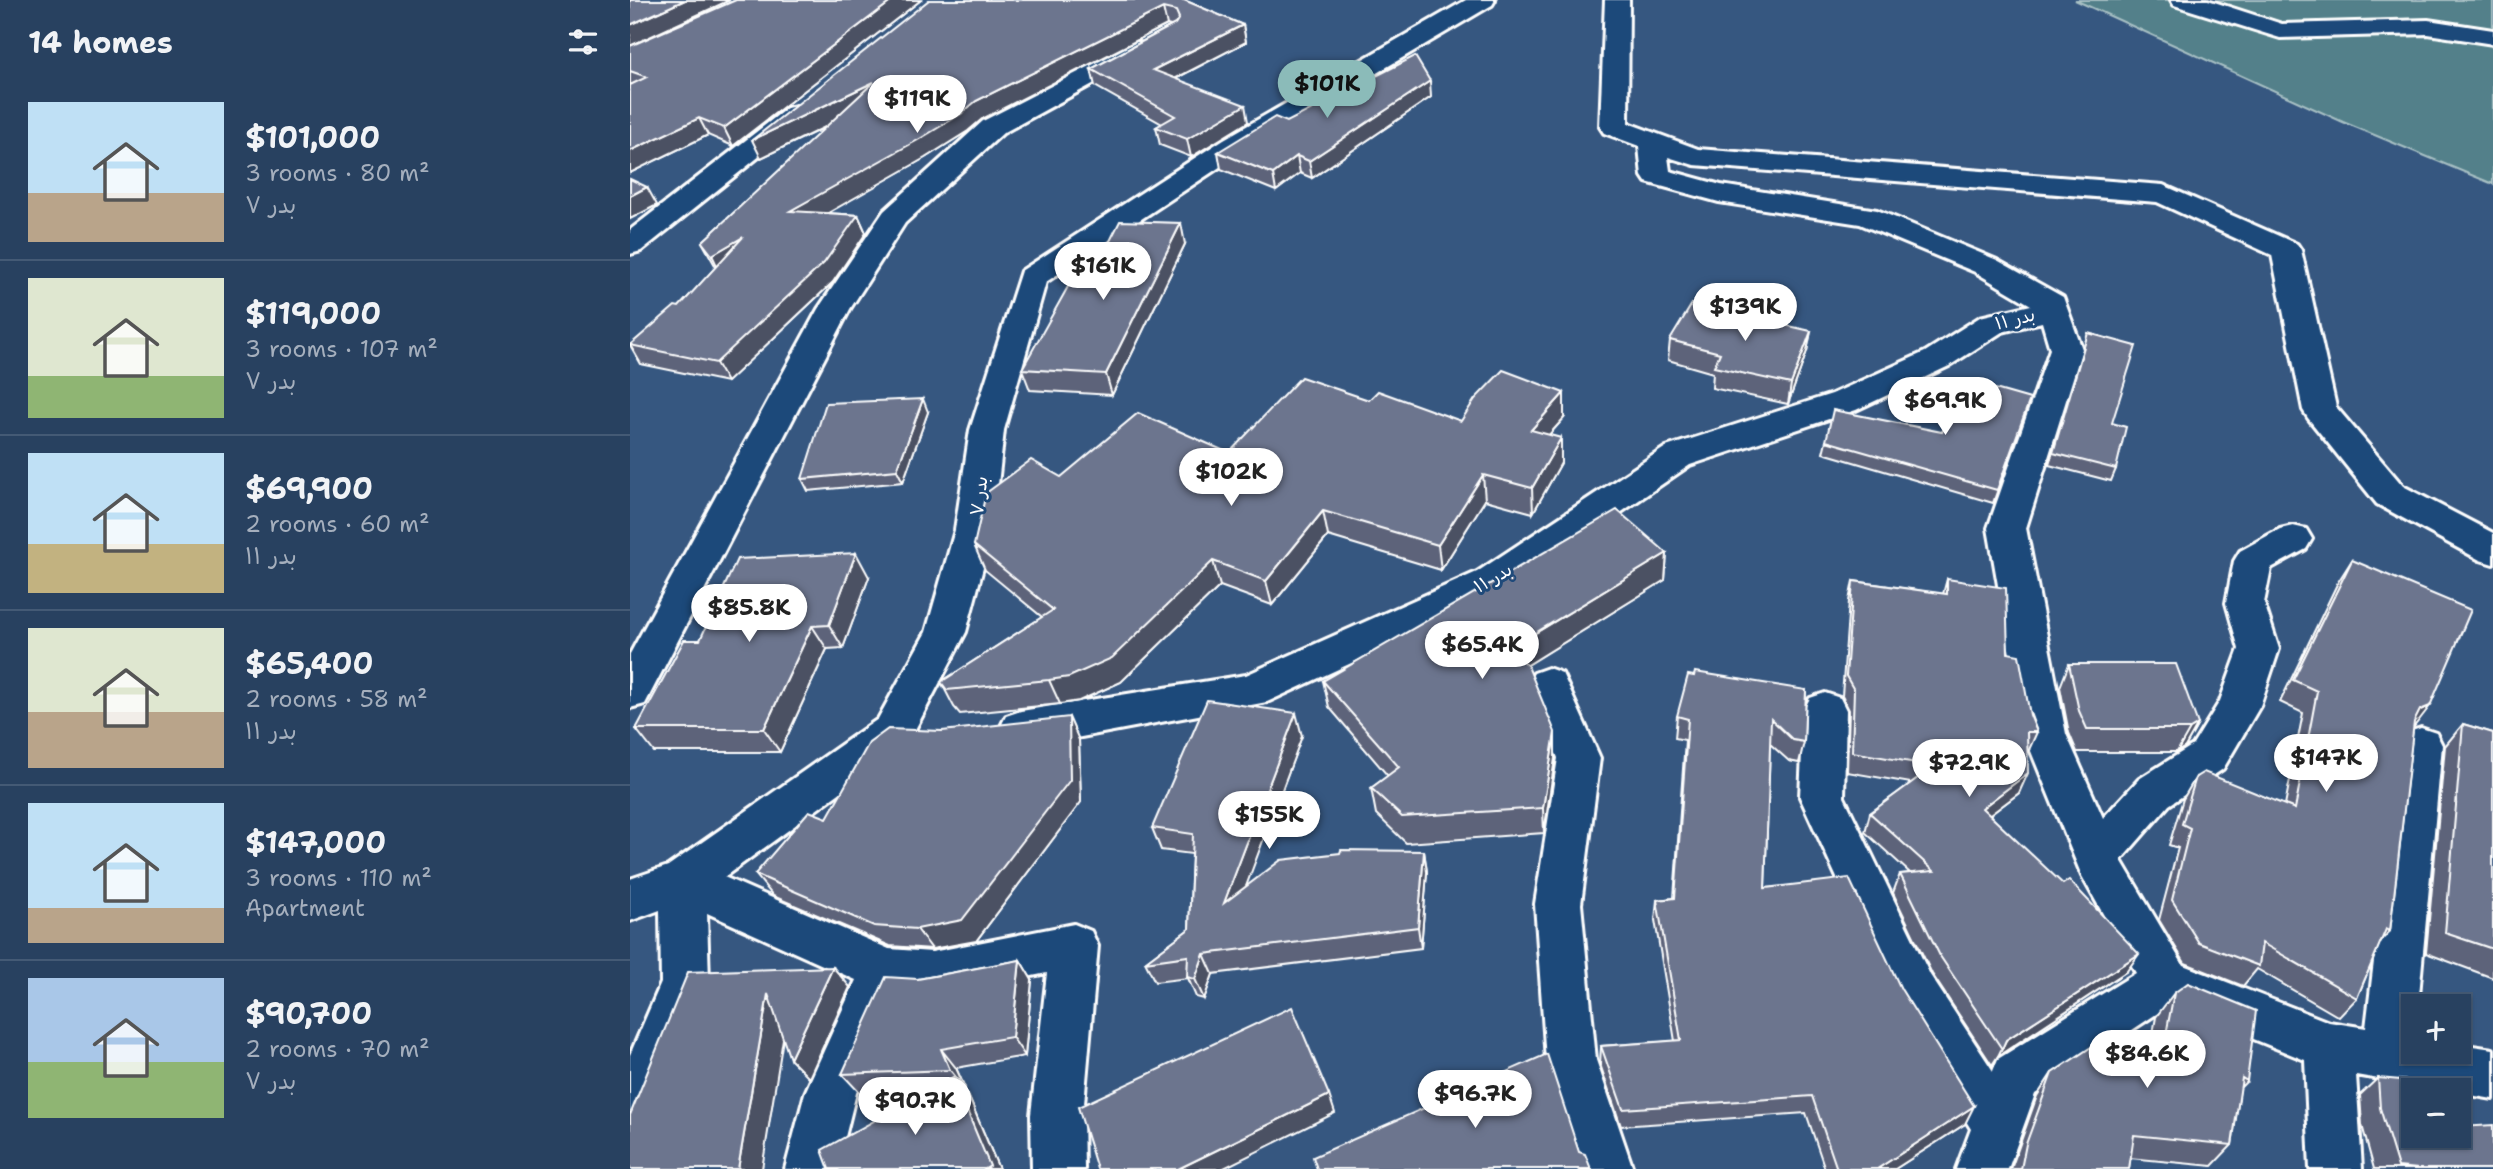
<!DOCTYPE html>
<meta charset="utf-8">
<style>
body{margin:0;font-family:"Shantell Sans","Playpen Sans Arabic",sans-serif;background:#304866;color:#f1f3f6;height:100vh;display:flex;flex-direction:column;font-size:26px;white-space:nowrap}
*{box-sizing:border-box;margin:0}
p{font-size:23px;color:#a5afbd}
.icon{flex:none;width:38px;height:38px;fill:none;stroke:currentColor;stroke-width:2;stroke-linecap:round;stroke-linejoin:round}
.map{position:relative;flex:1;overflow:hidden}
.details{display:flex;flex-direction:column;background:#284160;width:630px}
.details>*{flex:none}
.tools{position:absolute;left:1771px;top:994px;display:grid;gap:14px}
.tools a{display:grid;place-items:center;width:70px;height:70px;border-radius:0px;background:#284160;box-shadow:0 2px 5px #0004,0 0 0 2px #445a75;font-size:35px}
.price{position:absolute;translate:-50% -60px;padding:0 16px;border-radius:24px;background:#fff;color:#222;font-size:23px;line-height:46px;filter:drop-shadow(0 2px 4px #0008)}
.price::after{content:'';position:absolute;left:50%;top:42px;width:21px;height:16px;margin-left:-10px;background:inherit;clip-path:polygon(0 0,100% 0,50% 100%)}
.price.active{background:#8bbbb9;color:#111}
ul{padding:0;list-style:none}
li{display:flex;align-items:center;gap:21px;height:175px;padding:0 28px}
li+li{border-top:2px solid #445a75}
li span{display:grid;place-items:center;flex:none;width:196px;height:140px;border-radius:0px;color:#555}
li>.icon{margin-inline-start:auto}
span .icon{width:84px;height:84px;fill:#fffc;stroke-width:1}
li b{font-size:30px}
h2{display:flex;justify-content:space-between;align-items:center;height:84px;padding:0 28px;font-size:30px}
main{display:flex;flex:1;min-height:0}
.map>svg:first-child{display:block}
</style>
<main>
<section class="details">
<h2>14 homes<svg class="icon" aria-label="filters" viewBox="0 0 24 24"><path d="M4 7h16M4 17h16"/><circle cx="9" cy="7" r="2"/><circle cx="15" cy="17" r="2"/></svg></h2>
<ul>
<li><span style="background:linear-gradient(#bfe0f5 65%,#b9a48a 0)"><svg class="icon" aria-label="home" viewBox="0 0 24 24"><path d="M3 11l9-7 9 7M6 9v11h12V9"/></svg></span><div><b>$101,000</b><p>3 rooms · 80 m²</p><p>بدر ۷</p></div></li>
<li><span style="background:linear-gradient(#dfe7d0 70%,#8fb573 0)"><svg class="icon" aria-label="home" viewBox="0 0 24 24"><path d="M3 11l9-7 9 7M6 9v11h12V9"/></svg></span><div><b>$119,000</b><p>3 rooms · 107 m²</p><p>بدر ۷</p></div></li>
<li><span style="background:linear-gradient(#bfe0f5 65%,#c2b280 0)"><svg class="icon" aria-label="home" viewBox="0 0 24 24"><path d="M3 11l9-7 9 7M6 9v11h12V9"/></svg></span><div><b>$69,900</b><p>2 rooms · 60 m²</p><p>بدر ۱۱</p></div></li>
<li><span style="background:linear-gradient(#dfe7d0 60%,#b9a48a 0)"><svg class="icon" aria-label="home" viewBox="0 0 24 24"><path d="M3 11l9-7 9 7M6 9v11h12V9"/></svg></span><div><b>$65,400</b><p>2 rooms · 58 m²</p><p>بدر ۱۱</p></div></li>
<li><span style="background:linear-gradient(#bfe0f5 75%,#b9a48a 0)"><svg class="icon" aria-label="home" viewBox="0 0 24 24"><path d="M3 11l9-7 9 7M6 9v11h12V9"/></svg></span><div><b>$147,000</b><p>3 rooms · 110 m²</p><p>Apartment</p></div></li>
<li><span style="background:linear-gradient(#a9c7e8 60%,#8fb573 0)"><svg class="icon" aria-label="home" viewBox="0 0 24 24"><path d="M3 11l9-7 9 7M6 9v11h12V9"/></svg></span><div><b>$90,700</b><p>2 rooms · 70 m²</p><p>بدر ۷</p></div></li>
</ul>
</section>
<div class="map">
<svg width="1863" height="1169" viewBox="0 0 1863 1169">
<rect width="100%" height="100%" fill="#365780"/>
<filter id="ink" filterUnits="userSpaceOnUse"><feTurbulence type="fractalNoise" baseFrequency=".0143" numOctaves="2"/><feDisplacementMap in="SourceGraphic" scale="14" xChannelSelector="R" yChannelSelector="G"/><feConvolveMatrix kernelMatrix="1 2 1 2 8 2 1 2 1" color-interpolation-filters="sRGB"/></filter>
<g filter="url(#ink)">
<path fill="#52808a" stroke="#a8c0c4" stroke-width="2" d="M1445,0H1863V184L1713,122Z"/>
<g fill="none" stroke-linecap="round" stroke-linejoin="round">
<defs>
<g id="street">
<path d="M836,0H865L862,5L614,151L416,282L374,430L363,530L336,632L278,743L94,877L259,949L302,952L444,924L461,931L468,946L453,1115L454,1169H402L401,1115L417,973L302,996L270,994L226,1093L207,1169H155L175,1093L226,980L77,913L79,983L18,1134L0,1142V1055L31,983L30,910L0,921V879L38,866L248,719L296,632L325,530L340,430L391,271L594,139Z"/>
<path d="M975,0H999L998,123L1068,149L1533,185L1667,244L1671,250L1706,407L1773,486L1863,533V564L1850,560L1747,504L1678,418L1673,410L1642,255L1527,202L1064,165L1038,157L1040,171L1091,185L1247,210L1367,260L1433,297L1452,349L1396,528L1436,734L1473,818L1509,779L1563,745L1590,701L1609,649L1596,603L1604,561L1610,551L1650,529L1663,526L1676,529L1682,539L1676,549L1641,568L1634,603L1649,649L1630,706L1593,769L1539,805L1491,860L1553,965L1699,1022L1736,1028L1770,745L1776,733L1791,728L1806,733L1812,745L1788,1006H1783V1052H1829V1044L1863,1049V1099L1726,1075L1732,1169H1680L1675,1060L1540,1005L1405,1094L1378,1169H1326L1341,1129L1266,1007L1170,797L1174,710L1180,698L1195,693L1210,698L1216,710L1214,797L1300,975L1363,1071L1368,1059L1506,973L1452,876L1394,734L1358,528L1420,349L1412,322L1372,332L1319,366L1226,410L1060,465L875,592L637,702L430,741L391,745L376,740L370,728L376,716L391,711L616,675L847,572L1036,447L1202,394L1295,352L1350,317L1401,305L1345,272L1230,224L1089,202L1016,182L1012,176L1009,146L974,133L970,127Z"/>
<path d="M1541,0H1578L1652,24L1798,20L1863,30V44L1798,34L1650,38L1544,5Z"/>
<path d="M507,42L516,45L520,50L516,55L373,133L275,223L220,309L15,704L0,708V654L188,309L254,211L353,121Z"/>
<path d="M166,106L175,108L179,114L175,120L11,251L0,254V230L157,108Z"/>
<path d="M918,668L932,673L970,758L951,904L966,1060L1003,1169H951L916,1060L905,904L928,758L898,684L904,673Z"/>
</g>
</defs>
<use href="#street" stroke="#fff" stroke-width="6"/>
<use href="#street" fill="#1f4a7a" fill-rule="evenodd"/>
</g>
<g fill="#5d647a" stroke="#fff" stroke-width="2">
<path d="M106,0H291L103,146L78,135L0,173V46Z"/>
<path d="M299,0H554L613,25L616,42L545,79L618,122L561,157L530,145L526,127L532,124L465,86L461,69L541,26L537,25L352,119L338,131L295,158L197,213L228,215L236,233L203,282L97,382L11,364L0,345L49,307L86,267L72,242L198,126L131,158Z"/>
<path d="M801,97L682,178L670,173L646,191L591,169L588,152L657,122Z"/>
<path d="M555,244L482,395L400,390L392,369L467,267Z"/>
<path d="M1181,331L1177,351L1158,404L1082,388L1083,373L1038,360L1040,340Z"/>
<path d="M1458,333L1486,469L1481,481L1419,465Z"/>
<path d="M1400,399L1363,503L1193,453L1196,441L1312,432Z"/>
<path d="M739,400L831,421L934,418L919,435L931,463L903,513L855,500L811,570L698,536L642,605L590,586L491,682L449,701L430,704L330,714L324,707L311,682L412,617L355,570L344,545L431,477L599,453Z"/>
<path d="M298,412L273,482L178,491L172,479Z"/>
<path d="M1037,553L1035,580L897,665L925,758L914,833L776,843L746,814L741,788L758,776L699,707L693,681Z"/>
<path d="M1722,560L1783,728L1760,931L1750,942L1727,998L1709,1017L1627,969L1613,986L1555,963L1529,920L1548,848L1539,845L1553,799L1566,777L1655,805L1673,713L1650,702L1708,582Z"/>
<path d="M239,577L213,648L197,649L150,752H24L6,729L70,640Z"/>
<path d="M1317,579L1378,653L1407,732L1398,752H1397L1389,793L1360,815L1497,971L1368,1056L1362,1065L1302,974L1263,893L1270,874L1280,873L1235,832L1240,813L1281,783L1217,772L1219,710L1212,696L1219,601L1223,581L1313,594Z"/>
<path d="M1439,664L1568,724L1555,747L1547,752H1447L1439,733L1430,687Z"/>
<path d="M1176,690L1174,742L1169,763L1159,761L1140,744L1135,888L1335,1124L1265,1169H1195L1176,1113L991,1126L970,1064L971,1046L1045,1041L1025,920L1027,900L1044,898L1055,740L1045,738L1047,716Z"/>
<path d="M1833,724L1863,733V978L1796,953L1815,746Z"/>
<path d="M672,736L615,887L794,851L797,872L791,948L583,974L574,999L566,997L558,978L525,982L515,962L559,929L562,854L531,850L522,828Z"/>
<path d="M449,740L451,802L346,941L302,949L260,946L143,896L125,874L197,818Z"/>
<path d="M390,960L402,980L395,1056L326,1068L335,1088H332L338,1095L369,1169H199L300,1090L229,1092L212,1074L288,979Z"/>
<path d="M1544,993L1617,1081L1610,1088L1602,1145L1582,1166L1500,1158L1499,1169H1381L1407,1096L1422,1073L1518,1061L1526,1017Z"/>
<path d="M1748,1078L1831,1127L1863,1169H1744L1732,1125L1730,1095Z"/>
</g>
<g fill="#4c5163" stroke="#fff" stroke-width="2">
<path d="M55,0H100L0,46V25Z"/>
<path d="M263,0H291L103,146L94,128Z"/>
<path d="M533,8L537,25L352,119L338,131L295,158L168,230L160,211L346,101Z"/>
<path d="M613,25L616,42L527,88L523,70Z"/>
<path d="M800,81L801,97L682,178L679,161Z"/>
<path d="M244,82L251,100L131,158L122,140Z"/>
<path d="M615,105L618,122L561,157L557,139Z"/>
<path d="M69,118L78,135L0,173V151Z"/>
<path d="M667,156L670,173L646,191L643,174Z"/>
<path d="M17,187L27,205L0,219V196Z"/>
<path d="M228,215L236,233L203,282L97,382L86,363Z"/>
<path d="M551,223L555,244L482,395L476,374Z"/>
<path d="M113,237L91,274L82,255Z"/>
<path d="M1181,331L1177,351L1158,404L1161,384Z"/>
<path d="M934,393V418L901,455V430Z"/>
<path d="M293,399L298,412L273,482L267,470Z"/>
<path d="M931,438V463L903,513L902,488Z"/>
<path d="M853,475L855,500L811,570L808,545Z"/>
<path d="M693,511L698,536L642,605L636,581Z"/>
<path d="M226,553L239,577L213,648L199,625Z"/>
<path d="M1037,553L1035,580L880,676L879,649Z"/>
<path d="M583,561L590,586L491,682L449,701L430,704L419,680Z"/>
<path d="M182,626L197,649L150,752L134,729Z"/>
<path d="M1800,706L1783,728L1774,732L1790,710Z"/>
<path d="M666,713L672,736L602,924L594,903Z"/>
<path d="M439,717L449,740L451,802L346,941L302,949L287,929Z"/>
<path d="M1568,724L1555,747L1547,752L1560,729Z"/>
<path d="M925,732V758L914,833L913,808Z"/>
<path d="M1398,773L1389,793L1344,827L1352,808Z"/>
<path d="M794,851L797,872L791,948L788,927Z"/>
<path d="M574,954L583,974L574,999L565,979Z"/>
<path d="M1509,954L1497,971L1368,1056L1376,1040Z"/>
<path d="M390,960L402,980L395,1056L382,1037Z"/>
<path d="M203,967L220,987L179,1078L160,1059Z"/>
<path d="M138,994L157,1014L132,1169H108Z"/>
<path d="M311,1049L326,1068L335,1088L320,1070Z"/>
<path d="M323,1077L338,1095L369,1169H355Z"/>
<path d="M699,1095L705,1113L592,1169H548Z"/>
<path d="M1344,1106L1335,1124L1265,1169H1247Z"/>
</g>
<g fill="#6c748e" stroke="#fff" stroke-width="2">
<path d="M0,0H55L0,25Z"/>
<path d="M106,0H263L94,128L69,118L0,151V85L17,77L0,71V46Z"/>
<path d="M299,0H554L613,25L523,70L615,105L557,139L526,127L545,116L461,69L545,24L549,18L546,11L533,8L346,101L331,114L288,140L160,211L228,215L194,263L86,363L0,345L45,306L49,307L113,237L82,255L72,242L244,82L122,140Z"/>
<path d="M785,56L800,81L679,161L667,156L643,174L588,152L645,117L657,122Z"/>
<path d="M0,179L17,187L0,196Z"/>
<path d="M490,221L551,223L476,374L392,369L449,267H467Z"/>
<path d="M1062,304L1181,331L1161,384L1084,367L1090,353L1040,340Z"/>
<path d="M1458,333L1506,346L1482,423L1496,427L1486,469L1423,453Z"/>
<path d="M873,370L934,393L901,430L931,438L902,488L853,475L808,545L693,511L636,581L583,561L482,658L439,677L419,680L317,690L311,682L423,610L344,545L356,493L401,460L431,477L508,413L599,453L671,377L739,400L748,391L831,421L845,399Z"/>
<path d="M1337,381L1400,399L1367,490L1196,441L1203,410L1312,432Z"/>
<path d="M293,399L267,470L172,479L196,403Z"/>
<path d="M987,510L1037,553L879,649L898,666L925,732L913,808L772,817L741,788L769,767L693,681Z"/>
<path d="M226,553L199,625L182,626L134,729H6L54,640H70L107,559Z"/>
<path d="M1722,560L1841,610L1800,706L1790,710L1784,722L1760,931L1756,929L1727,998L1632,943L1629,966L1569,943L1542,900L1560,828L1552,824L1566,777L1574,772L1665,809L1687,691L1663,680Z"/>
<path d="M1317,579L1376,588L1378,653L1389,655L1400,715L1407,732H1397L1398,773L1352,808L1433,884L1439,880L1509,954L1376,1040L1372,1049L1310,956L1270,874L1304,871L1240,813L1304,766L1222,752L1224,690L1216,676L1223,581L1317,594Z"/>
<path d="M1439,664H1546L1568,724L1560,729H1457L1449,711Z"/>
<path d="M1065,672L1176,690L1174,742L1163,740L1141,719L1135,888L1219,878L1271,989L1344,1106L1247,1169H1207L1182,1096L993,1109L971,1046L1051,1040L1027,900L1045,898L1058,719L1047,716L1058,675L1064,676Z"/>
<path d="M577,700L666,713L594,903L651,860L710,853L711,850L794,851L788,927L574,954L565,979L557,977L558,956L515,962L559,929L563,834L522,828Z"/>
<path d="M439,717L440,780L332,920L287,929L244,926L125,874L179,811L197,818L239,743L258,729L312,731Z"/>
<path d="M1833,724L1863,733V949L1815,933Z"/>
<path d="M390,960L382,1037L311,1049L320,1070L212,1074L256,977L288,979Z"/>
<path d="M203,967L160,1059L138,994L108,1169H0V1115L58,972Z"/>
<path d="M1558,983L1626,1011L1617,1081L1612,1078L1602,1145L1504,1135L1499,1169H1391L1396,1144L1422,1073L1472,1040L1530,1066L1544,993Z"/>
<path d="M662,1007L699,1095L548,1169H467L448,1107Z"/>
<path d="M917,1054L949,1152L955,1154L961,1169H687L683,1157Z"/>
<path d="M323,1077L360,1166L355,1169H199L192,1150Z"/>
<path d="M1748,1078L1817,1084L1819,1090H1783V1136H1829V1120L1831,1127L1863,1125V1169H1788L1768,1167L1750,1108Z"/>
</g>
</g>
<g text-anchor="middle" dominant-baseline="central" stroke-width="6" stroke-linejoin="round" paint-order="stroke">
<g font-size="18" fill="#fff" stroke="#1f4a7a">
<text transform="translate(1385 319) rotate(-14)">بدر ۱۱</text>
<text transform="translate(349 496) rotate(-82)">بدر ۷</text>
<text transform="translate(863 578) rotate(-30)">بدر ۱۱</text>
</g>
</g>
</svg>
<div class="tools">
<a>+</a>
<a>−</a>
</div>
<b class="price active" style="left:697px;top:120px">$101K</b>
<b class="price" style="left:287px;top:135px">$119K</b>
<b class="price" style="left:473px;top:302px">$161K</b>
<b class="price" style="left:1115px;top:343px">$139K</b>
<b class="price" style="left:1315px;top:437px">$69.9K</b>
<b class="price" style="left:601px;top:508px">$102K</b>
<b class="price" style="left:119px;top:644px">$85.8K</b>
<b class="price" style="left:852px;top:681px">$65.4K</b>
<b class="price" style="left:1696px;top:794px">$147K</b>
<b class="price" style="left:1339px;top:799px">$72.9K</b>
<b class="price" style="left:639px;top:851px">$155K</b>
<b class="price" style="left:1517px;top:1090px">$84.6K</b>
<b class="price" style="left:845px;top:1130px">$96.7K</b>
<b class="price" style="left:285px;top:1137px">$90.7K</b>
</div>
</main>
